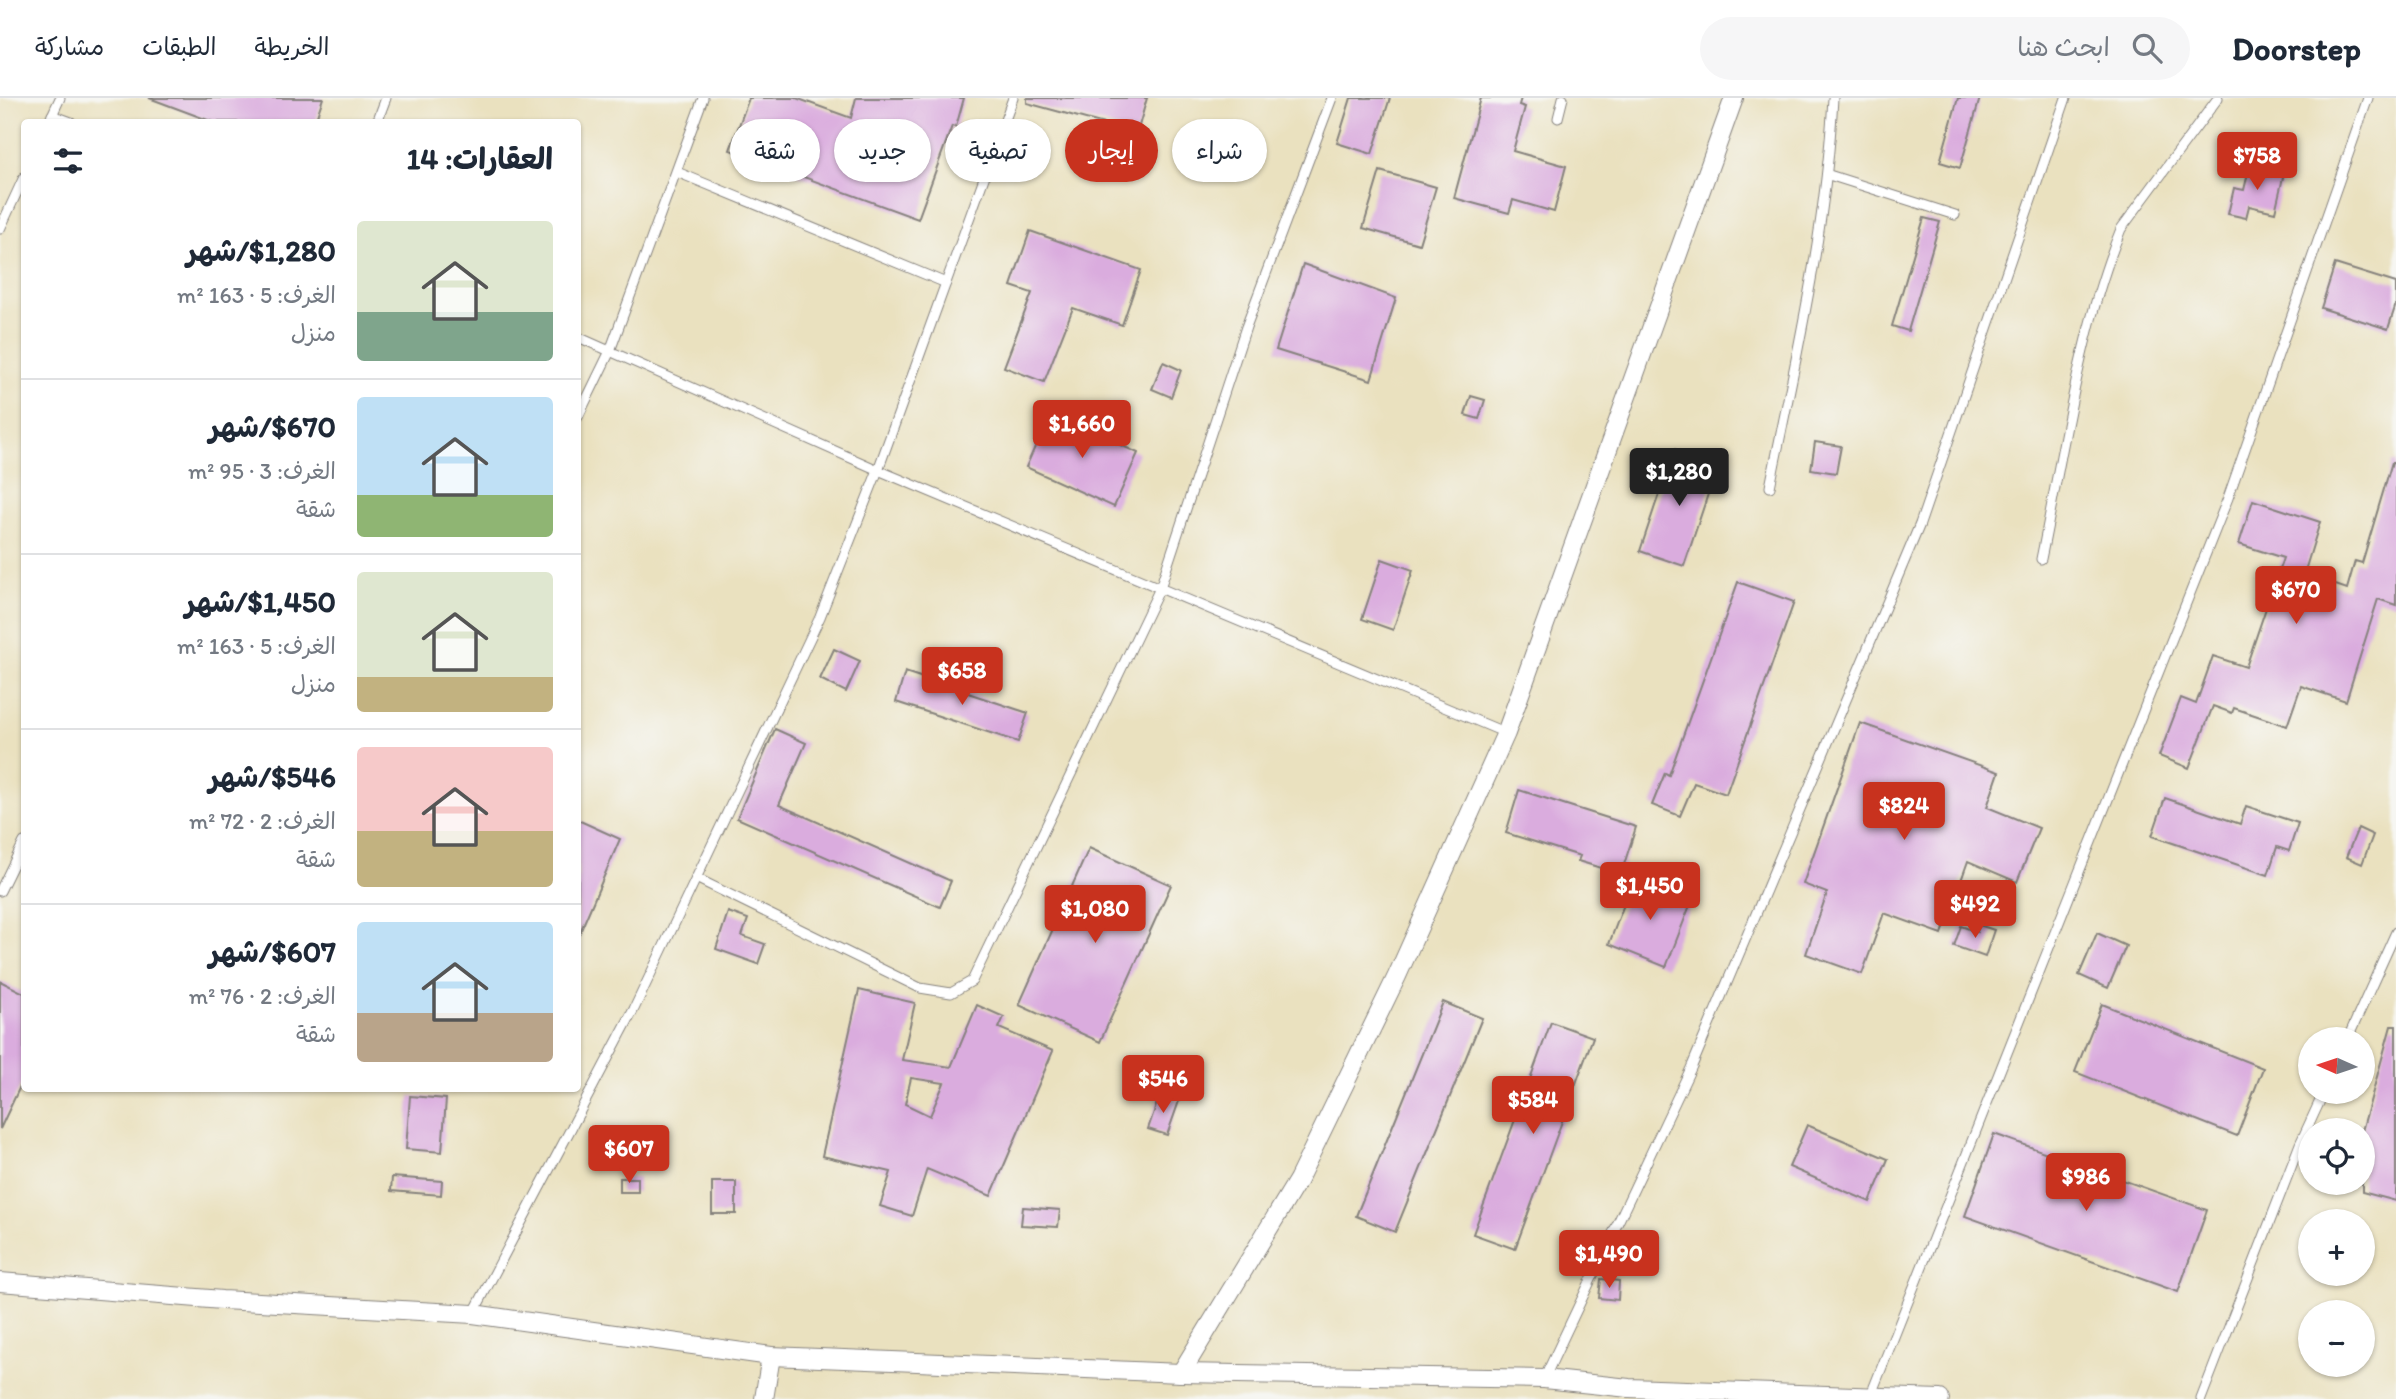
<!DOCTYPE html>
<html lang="ar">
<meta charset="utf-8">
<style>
body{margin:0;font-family:Itim,"Playpen Sans Arabic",sans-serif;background:#f6f6f7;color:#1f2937;direction:rtl;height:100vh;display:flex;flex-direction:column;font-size:26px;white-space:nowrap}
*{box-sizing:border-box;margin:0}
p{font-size:23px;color:#747a83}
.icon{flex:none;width:38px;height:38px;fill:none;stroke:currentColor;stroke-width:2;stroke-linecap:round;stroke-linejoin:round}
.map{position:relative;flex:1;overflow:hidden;direction:ltr}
.drawer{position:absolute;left:21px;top:21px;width:560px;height:973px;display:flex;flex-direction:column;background:#fff;border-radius:7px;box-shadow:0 2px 5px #0004;direction:rtl}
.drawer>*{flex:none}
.banner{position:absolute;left:602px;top:21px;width:665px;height:63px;direction:rtl;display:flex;gap:14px}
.needle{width:46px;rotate:273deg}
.controls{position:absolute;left:2298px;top:929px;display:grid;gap:14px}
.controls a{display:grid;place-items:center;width:77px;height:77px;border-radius:50%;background:#fff;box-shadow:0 2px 5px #0004;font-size:35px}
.price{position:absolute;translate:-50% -60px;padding:0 16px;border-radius:7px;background:#c8321e;color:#fff;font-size:23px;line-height:46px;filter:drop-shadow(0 2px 4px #0008)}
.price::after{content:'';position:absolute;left:50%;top:42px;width:21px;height:16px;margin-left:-10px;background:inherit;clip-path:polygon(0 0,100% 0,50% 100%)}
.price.on{background:#222;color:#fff}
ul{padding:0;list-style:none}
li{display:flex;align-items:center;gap:21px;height:175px;padding:0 28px}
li+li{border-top:2px solid #e0e1e3}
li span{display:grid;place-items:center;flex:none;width:196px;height:140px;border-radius:7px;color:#555}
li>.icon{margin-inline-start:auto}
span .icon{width:84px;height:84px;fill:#fffc;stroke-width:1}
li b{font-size:30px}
h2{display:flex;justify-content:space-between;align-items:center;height:84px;padding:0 28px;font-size:30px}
.pill{padding:0 24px;border-radius:32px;background:#fff;box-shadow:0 2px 5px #0004;font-size:24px;line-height:63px}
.pill.on{background:#c8321e;color:#fff}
header{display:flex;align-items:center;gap:42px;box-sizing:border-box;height:98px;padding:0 35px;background:#fff;border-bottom:2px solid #e0e1e3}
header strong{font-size:33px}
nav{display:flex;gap:38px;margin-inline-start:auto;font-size:24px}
.search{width:490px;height:63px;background:#f6f6f7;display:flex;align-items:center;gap:18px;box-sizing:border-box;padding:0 24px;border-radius:38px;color:#747a83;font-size:26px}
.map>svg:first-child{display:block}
</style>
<header>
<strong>Doorstep</strong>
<div class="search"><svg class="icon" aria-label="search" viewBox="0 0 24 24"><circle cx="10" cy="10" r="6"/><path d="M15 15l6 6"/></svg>ابحث هنا</div>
<nav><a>الخريطة</a><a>الطبقات</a><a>مشاركة</a></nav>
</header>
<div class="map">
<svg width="2396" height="1301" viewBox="0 0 2396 1301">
<rect width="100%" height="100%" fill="#f6f6f2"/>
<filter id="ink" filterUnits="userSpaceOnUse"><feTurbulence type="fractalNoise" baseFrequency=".0143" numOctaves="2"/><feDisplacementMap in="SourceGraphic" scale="14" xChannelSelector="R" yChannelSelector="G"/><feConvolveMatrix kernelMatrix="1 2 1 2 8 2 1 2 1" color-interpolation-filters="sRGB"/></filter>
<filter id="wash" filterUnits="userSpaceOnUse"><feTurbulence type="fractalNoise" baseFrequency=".00686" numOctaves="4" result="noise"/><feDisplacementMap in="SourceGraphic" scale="28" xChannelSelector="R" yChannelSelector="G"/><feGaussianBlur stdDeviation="1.57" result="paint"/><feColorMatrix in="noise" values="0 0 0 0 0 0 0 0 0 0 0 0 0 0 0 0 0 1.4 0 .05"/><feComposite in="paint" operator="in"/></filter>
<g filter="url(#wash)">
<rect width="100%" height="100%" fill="#eae1bf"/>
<g id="blocks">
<g fill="#daacde" fill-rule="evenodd">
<path d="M149,0H323L315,24H213Z"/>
<path d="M749,0H796L851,20L856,0H964L956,29L952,28L918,121L730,52Z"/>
<path d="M1027,0H1147L1137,35L1027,5Z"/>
<path d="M1351,0H1390L1372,56L1337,45Z"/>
<path d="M1481,0H1521L1519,7L1525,9L1513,53L1566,68L1554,114L1513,102L1509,115L1454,100Z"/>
<path d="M1958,0H1980L1960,70L1940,64Z"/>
<path d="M2250,67L2284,75L2275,114L2249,108L2246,120L2228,116L2234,90L2244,92Z"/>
<path d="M1380,73L1436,89L1419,146L1363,130Z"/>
<path d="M1924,120L1940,124L1908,233L1892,228Z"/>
<path d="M1030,133L1141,172L1122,227L1073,210L1044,284L1004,269L1032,195L1011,188Z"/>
<path d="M1303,166L1396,200L1371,282L1276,252Z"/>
<path d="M2335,166L2396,185V206L2388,231L2321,210Z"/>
<path d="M1163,264L1181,272L1171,299L1152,291Z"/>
<path d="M1471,298L1485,302L1479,321L1465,317Z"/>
<path d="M1050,315L1138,355L1114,409L1026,369Z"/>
<path d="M1815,344L1841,348L1836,375L1811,371Z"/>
<path d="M1674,351L1718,366L1684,468L1640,453Z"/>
<path d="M2392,364H2396V507L2378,501L2346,603L2301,588L2287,628L2234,610L2232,615L2213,608L2189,670L2159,658L2181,600L2196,606L2213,558L2246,569L2283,460L2239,446L2253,402L2320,424L2304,476L2347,491L2355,463L2362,465Z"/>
<path d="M1382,461L1413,472L1393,532L1362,521Z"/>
<path d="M1738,484L1794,504L1726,696L1694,685L1680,718L1652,707L1665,675L1669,677Z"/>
<path d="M834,551L860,563L846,594L820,581Z"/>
<path d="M905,574L1028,615L1018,644L896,604Z"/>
<path d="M1860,625L1999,674L1987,709L2039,730L2017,784L1968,763L1942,836L1884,815L1862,876L1806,856L1827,795L1803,786Z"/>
<path d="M775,631L806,645L779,707L951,783L940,809L737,720Z"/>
<path d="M1519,692L1636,729L1621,776L1578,763L1580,758L1506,735Z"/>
<path d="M2165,700L2240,726L2246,708L2298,725L2289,753L2277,749L2268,777L2152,738Z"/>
<path d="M578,722L620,741L578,839Z"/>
<path d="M2358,730L2373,737L2362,766L2346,759Z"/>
<path d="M1089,750L1171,787L1100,944L1019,907Z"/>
<path d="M1634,780L1692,802L1666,869L1609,846Z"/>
<path d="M728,814L748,821L742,838L765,846L758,866L716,851Z"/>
<path d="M1979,827L1994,832L1985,859L1954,848L1961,828L1977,834Z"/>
<path d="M2097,835L2126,848L2108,890L2079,877Z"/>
<path d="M0,883L24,895V980L0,1031Z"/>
<path d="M859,892L915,905L902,962L951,969L977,907L1004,919L999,930L1053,953L991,1098L927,1071L912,1118L880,1108L891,1074L822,1058ZM911,980L944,985L930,1018L905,1006Z"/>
<path d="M1443,904L1482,920L1395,1134L1356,1118Z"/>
<path d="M2102,906L2263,970L2237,1038L2075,974Z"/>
<path d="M1551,924L1593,939L1515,1151L1473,1136Z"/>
<path d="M2391,928H2396V1103L2362,1094V1033Z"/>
<path d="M1160,996L1179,1003L1167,1037L1148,1031Z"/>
<path d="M410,998L446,1001L442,1054L406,1051Z"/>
<path d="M1807,1027L1888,1061L1870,1104L1789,1069Z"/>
<path d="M1994,1036L2207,1112L2178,1194L1965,1118Z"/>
<path d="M392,1079L442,1083L441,1097L391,1093Z"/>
<rect x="620" y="1080" width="18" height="14"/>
<rect x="712" y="1084" width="24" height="32"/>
<path d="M1023,1109L1060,1112L1058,1129L1021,1127Z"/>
<path d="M1601,1181L1619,1183L1618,1202L1599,1200Z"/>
</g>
</g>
</g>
<g filter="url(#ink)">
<use href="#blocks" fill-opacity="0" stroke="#86827d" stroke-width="2"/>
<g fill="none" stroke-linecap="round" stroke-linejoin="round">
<defs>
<g id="service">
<path d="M52,17L71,24"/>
<path d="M1558,20L1563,0"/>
<path d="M49,24L60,0"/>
<path d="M377,24L386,0"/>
<path d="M677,74L946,185"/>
<path d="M1829,77L1955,117"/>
<path d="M0,131L24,79"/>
<path d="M578,239L878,372L1506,635"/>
<path d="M578,319L610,253L703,0"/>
<path d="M1770,389C1796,260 1826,132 1833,0"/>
<path d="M2041,461C2063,355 2080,230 2121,131L2218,0"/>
<path d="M696,780L920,890L951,895L972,883L1160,490L1246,229L1332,0"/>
<path d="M0,793L24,744"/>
<path d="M2347,942L2396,834"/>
<path d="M473,1216L634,911L820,519L878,372L1013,0"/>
<path d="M1544,1281L1692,968L1920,426L2066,0"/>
<path d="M1870,1299L2228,400L2368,0"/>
<path d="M2201,1301L2300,1046L2324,994"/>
</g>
<g id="minor">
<path d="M0,1184L222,1202L473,1216L771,1258L1181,1275L1544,1281L1629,1290L1940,1301"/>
<path d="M1181,1275L1298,1082L1397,878L1506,635L1734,0"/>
<path d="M764,1301L771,1258"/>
</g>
</defs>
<use href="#service" stroke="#86827d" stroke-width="11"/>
<use href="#minor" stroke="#86827d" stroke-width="20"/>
<use href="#service" stroke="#fff" stroke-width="9"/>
<use href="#minor" stroke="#fff" stroke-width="18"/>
</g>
</g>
</svg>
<div class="controls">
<a><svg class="needle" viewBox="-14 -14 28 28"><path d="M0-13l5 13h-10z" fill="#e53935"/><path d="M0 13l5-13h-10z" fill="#747a83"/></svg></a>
<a><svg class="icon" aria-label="locate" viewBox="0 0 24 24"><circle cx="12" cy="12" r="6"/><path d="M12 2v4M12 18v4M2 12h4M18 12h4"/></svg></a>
<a>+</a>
<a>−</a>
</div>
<b class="price" style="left:2257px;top:94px">$758</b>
<b class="price" style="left:1082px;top:362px">$1,660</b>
<b class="price on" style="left:1679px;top:410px">$1,280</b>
<b class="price" style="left:2296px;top:528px">$670</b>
<b class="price" style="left:962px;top:609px">$658</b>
<b class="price" style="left:1904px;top:744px">$824</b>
<b class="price" style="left:1650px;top:824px">$1,450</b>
<b class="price" style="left:1975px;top:842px">$492</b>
<b class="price" style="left:1095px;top:847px">$1,080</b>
<b class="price" style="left:1163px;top:1017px">$546</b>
<b class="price" style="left:1533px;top:1038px">$584</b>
<b class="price" style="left:629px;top:1087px">$607</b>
<b class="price" style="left:2086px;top:1115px">$986</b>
<b class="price" style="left:1609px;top:1192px">$1,490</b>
<div class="banner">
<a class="pill">شراء</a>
<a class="pill on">إيجار</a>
<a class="pill">تصفية</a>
<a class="pill">جديد</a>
<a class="pill">شقة</a>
</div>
<section class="drawer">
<h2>العقارات: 14<svg class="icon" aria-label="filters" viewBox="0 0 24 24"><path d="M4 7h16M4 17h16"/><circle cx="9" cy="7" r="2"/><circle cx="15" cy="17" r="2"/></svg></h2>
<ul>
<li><span style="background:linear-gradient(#dfe7d0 65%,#7fa58c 0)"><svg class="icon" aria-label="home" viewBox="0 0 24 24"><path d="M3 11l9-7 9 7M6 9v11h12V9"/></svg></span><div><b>$1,280/شهر</b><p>الغرف: 5 · 163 m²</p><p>منزل</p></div></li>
<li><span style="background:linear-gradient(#bfe0f5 70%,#8fb573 0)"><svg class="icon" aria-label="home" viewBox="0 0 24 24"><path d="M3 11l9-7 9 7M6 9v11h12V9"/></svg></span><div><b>$670/شهر</b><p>الغرف: 3 · 95 m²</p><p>شقة</p></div></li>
<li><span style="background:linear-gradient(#dfe7d0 75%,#c2b280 0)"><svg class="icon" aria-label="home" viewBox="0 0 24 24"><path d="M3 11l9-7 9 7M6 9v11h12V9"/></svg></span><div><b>$1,450/شهر</b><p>الغرف: 5 · 163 m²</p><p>منزل</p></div></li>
<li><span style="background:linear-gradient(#f6c9c9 60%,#c2b280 0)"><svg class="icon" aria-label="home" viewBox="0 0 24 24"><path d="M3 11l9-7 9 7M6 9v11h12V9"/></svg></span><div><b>$546/شهر</b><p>الغرف: 2 · 72 m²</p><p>شقة</p></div></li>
<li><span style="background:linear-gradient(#bfe0f5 65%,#b9a48a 0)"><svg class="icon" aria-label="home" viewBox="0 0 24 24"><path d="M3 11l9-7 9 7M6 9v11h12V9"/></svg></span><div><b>$607/شهر</b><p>الغرف: 2 · 76 m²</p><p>شقة</p></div></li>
</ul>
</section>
</div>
